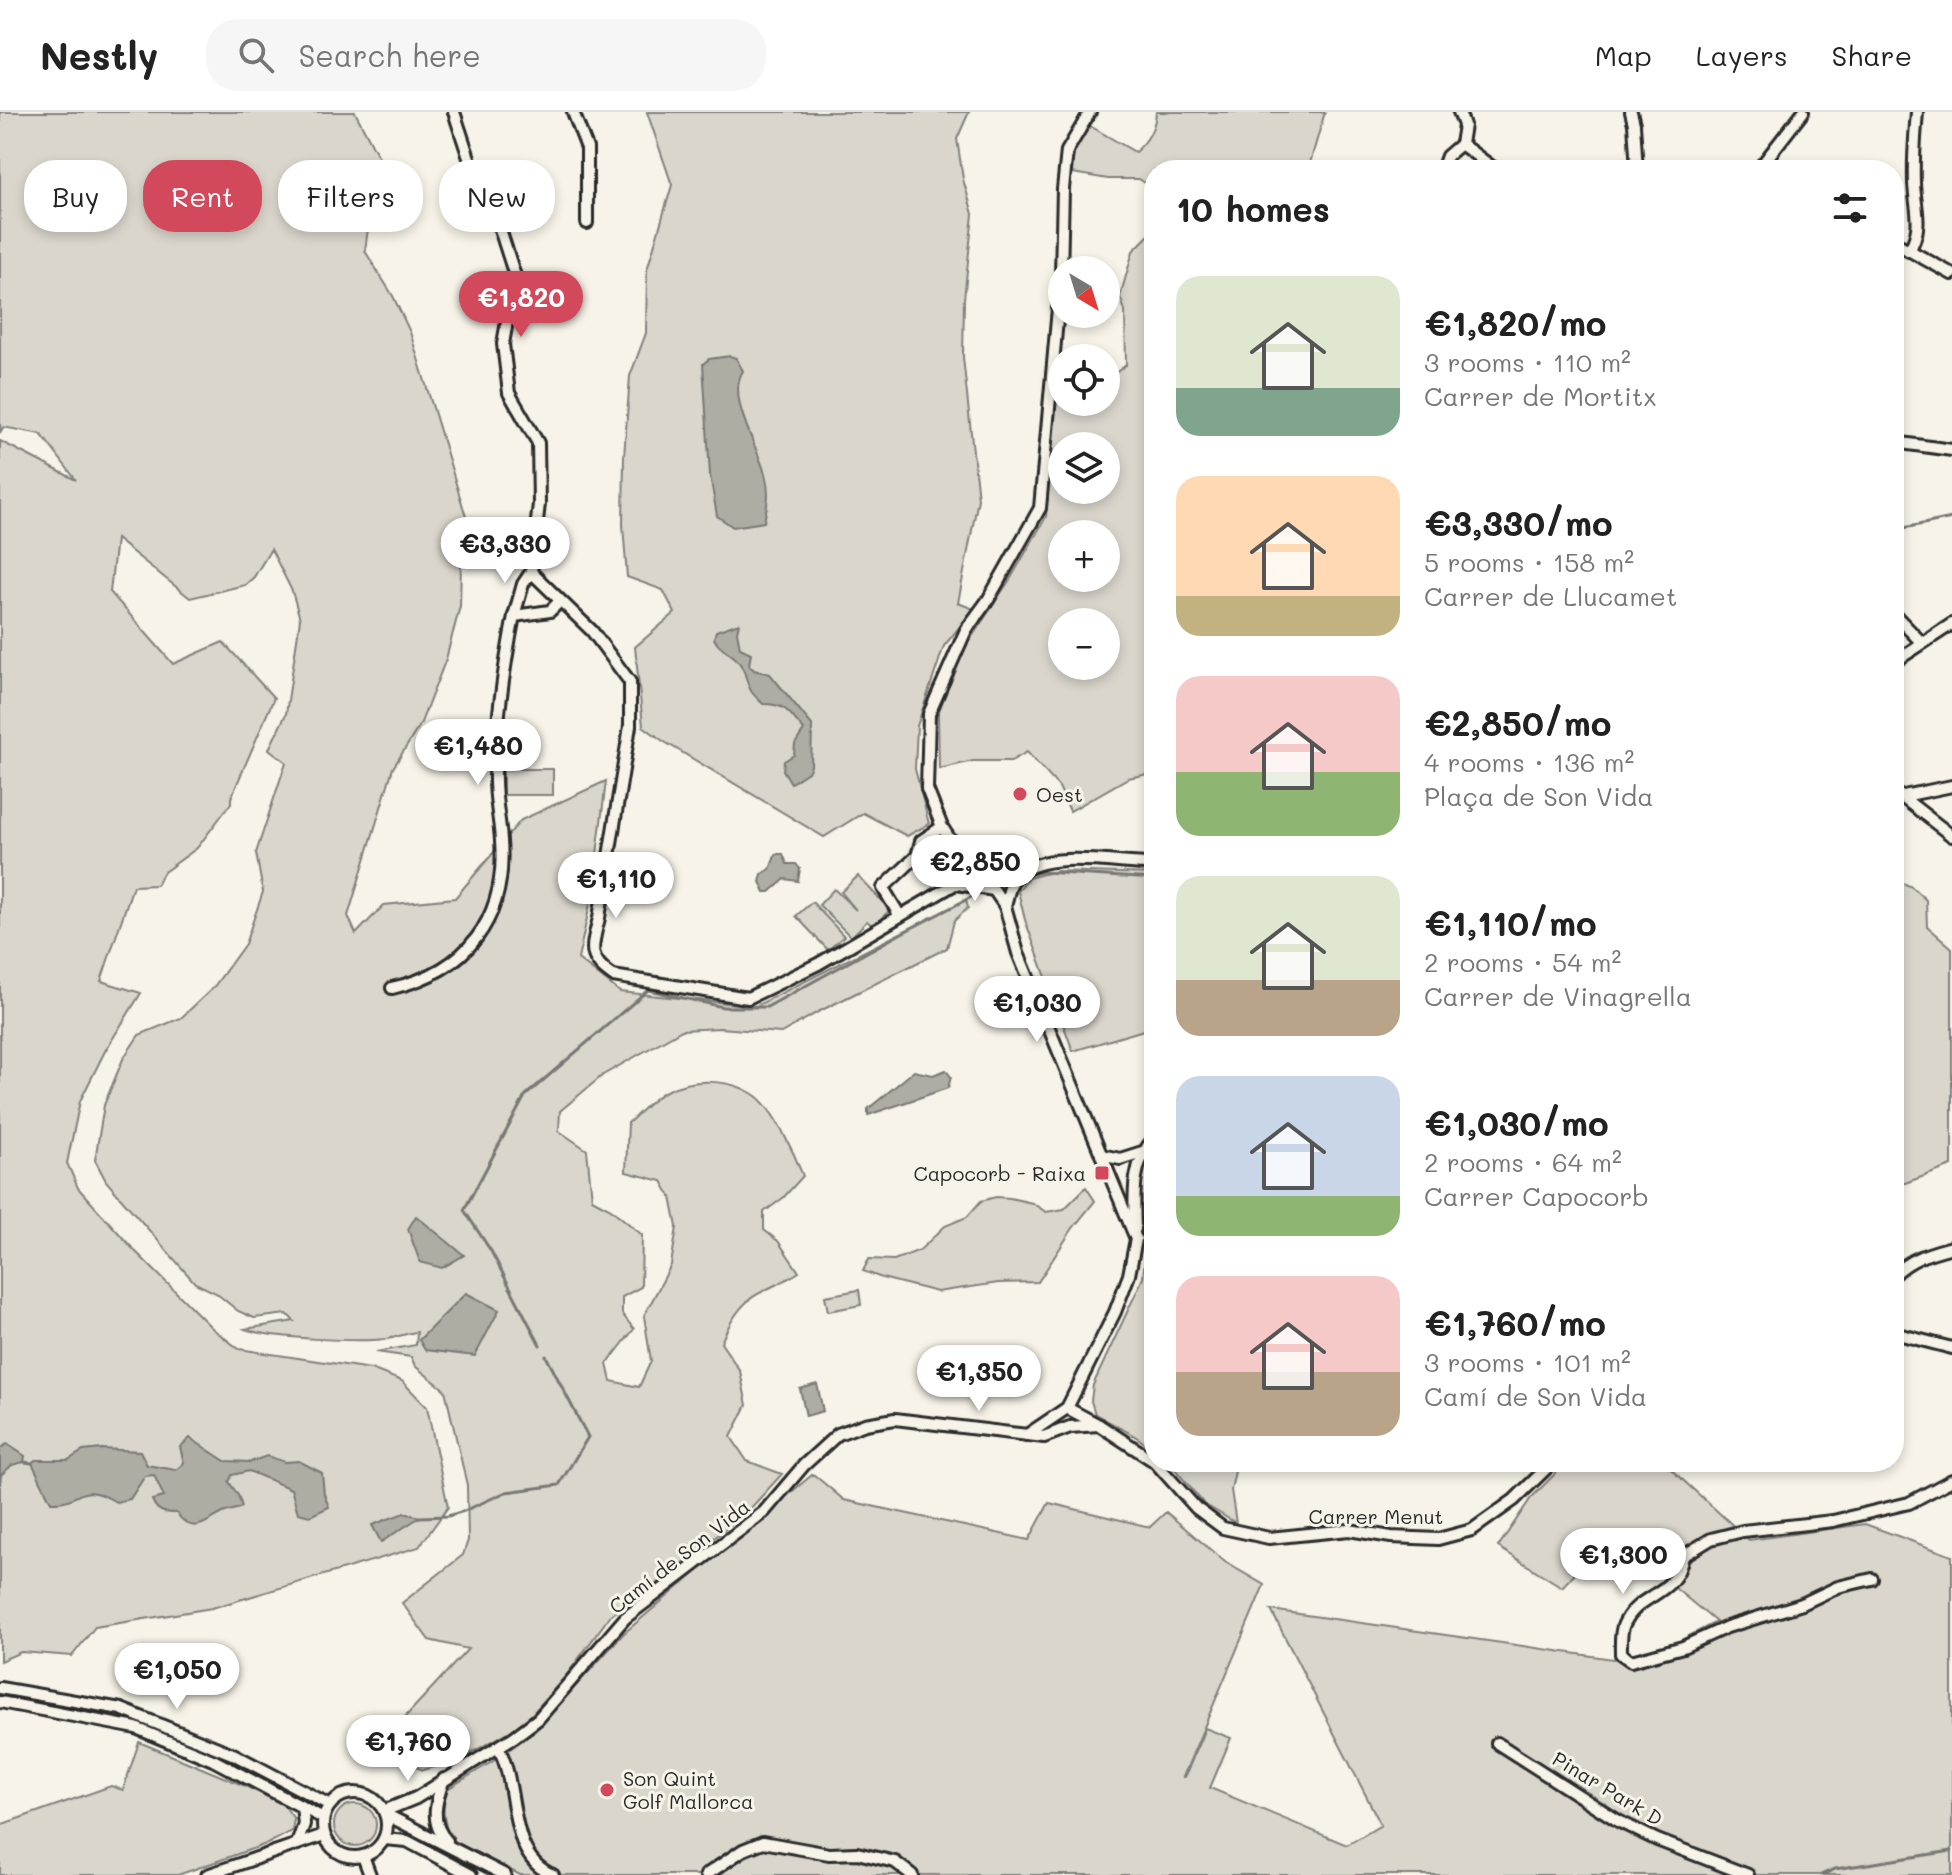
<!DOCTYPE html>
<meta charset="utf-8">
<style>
body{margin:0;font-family:Mali,sans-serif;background:#f6f6f6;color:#222;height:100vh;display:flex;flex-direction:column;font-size:30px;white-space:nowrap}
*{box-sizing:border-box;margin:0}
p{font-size:26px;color:#767676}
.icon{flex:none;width:44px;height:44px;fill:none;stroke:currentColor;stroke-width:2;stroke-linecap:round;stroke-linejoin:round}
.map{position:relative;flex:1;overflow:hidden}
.drawer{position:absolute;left:1144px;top:48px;width:760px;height:1312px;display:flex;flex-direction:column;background:#fff;border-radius:32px;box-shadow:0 4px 12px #0003}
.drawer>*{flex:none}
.banner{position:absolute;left:24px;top:48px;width:760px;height:72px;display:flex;gap:16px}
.needle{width:52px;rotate:142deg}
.fabs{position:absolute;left:1048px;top:144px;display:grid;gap:16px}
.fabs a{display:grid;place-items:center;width:72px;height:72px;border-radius:50%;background:#fff;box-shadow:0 4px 12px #0003;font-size:40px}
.price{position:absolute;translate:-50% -68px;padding:0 18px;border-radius:28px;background:#fff;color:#222;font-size:26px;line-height:52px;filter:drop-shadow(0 2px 4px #0008)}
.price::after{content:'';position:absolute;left:50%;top:48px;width:24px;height:18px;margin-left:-12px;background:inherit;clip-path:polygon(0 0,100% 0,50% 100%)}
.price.on{background:#d1495b;color:#fff}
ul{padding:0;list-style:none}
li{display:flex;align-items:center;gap:24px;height:200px;padding:0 32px}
li span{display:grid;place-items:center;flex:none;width:224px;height:160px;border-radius:24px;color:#555}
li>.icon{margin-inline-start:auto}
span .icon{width:96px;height:96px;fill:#fffc;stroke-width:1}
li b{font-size:34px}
h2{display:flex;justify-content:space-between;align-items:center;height:96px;padding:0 32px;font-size:34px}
.tag{padding:0 28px;border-radius:32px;background:#fff;box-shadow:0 4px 12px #0003;font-size:28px;line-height:72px}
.tag.on{background:#d1495b;color:#fff}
header{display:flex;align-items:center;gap:48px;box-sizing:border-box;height:112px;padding:0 40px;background:#fff;border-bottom:2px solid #e0e0e0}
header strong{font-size:38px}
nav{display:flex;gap:44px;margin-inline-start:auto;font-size:28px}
.search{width:560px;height:72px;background:#f6f6f6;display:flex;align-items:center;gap:20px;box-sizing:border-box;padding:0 28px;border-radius:32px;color:#767676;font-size:30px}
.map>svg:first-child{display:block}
</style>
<header>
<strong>Nestly</strong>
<div class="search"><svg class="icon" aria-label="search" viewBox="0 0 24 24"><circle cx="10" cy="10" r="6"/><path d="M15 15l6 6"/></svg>Search here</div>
<nav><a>Map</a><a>Layers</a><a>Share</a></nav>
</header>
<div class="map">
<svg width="1952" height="1763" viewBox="0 0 1952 1763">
<rect width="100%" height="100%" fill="#f7f3e8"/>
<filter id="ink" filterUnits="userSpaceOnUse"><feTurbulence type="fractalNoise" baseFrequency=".0125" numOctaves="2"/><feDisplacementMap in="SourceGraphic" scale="16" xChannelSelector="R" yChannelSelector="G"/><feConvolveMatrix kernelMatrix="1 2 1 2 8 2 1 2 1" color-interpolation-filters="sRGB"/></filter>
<g filter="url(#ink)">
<g fill="#dad6cc" stroke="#82807c" stroke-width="2" fill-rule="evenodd">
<path d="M0,0H355L391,69L370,101L365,139L393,184L410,220L467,408L461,452L460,494L446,547L420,613L393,656L348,804L356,822L384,793L455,786L521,708L606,669L592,783L578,847L620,880L756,894L966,788L968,796L954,809L947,836L820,899L781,921L720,916L682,918L603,963L560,999L559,1019L587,1038L592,1087L611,1097L642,1123L641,1175L622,1185V1202L634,1217L607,1252L611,1269L639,1275L651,1249L644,1204L671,1153L677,1115L671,1085L662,1069L626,1060L628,1011C640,1001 652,986 666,979C692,966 731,966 756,984C774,997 795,1043 803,1064L783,1086L764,1100V1118L778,1129L799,1160C785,1170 759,1179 749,1188C736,1199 727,1216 721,1231L740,1259L747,1293L731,1325L747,1349L782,1362L750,1397L661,1469L610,1504L565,1565L531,1603L511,1619L458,1648L423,1658L386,1642L381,1631L468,1537L429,1528L402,1491L463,1443L468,1428L467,1373L445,1278L415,1254L411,1245L376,1240L416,1233L417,1220C407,1221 397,1225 387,1227C357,1230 272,1227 245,1217L294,1209L287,1202L254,1206L238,1199L216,1181L195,1171L106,1069L95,1048L104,993L123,947L139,923L181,906L213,876L245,832L263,780L256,741L286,650L269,637L286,602L300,507L292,479L271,437L254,465L245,473L190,486L116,427L110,480L173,552L223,530L274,586L231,686V691L197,736L164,760L156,773L133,774L101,869L141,881L105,939L80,989L67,1051L78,1076L134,1138L213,1217L239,1237L371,1257L402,1269L427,1295L448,1395L419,1435L212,1496L95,1515L72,1544L21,1540L0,1549V329L76,368L41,322L3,315L0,321Z"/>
<path d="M647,0H969L957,27L963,67L973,102L964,187L963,245L978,387L958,491L974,497L944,534L917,614L915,657L929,712L907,724L863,701L824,725L663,629L643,614L635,535L675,501L663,478L627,465L623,413L624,345L630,264L646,221L647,158L672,73Z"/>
<path d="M1156,0H1325L1308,58H1154V81L1151,75L1139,67H1108L1072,61L1074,37L1090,14L1135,40C1147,30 1155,16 1156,0Z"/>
<path d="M1154,118V661L1128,666L1070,699L1059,675L1027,640L1011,649H973L939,657L938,602L960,543L1011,466L1046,405L1056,271H1062V290H1106V268L1126,253L1125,199L1120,185L1133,139ZM1062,334H1106V378H1062ZM1062,422H1106V466H1062ZM1062,510H1106V554H1062Z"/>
<rect x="503" y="657" width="50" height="26"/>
<path d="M1056,759L1154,762V915L1073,939L1025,808L1018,779L1028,766Z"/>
<path d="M858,764L890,798L873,814L867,809L851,825L819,793L834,777L856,798L841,780Z"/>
<path d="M1894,767L1912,775L1926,788L1927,814L1952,836V1054L1894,1075Z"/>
<path d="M812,790L844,824L828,838L796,804Z"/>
<path d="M1154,1043V1338L1135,1324L1095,1302L1091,1289L1093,1273L1143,1166L1147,1126L1144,1090L1149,1053Z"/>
<path d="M1086,1075L1095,1089L1073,1116L1038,1170L998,1171L937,1180L882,1166L863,1159L869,1147L894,1148L920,1138L945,1114L967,1105L981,1089L996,1085L1010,1086L1032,1091L1046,1100L1064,1097Z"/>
<path d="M859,1178L861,1193L828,1199L825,1184Z"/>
<path d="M1169,1350H1237L1231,1378L1236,1411L1204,1392Z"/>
<path d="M1567,1350H1663L1749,1428L1865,1412L1952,1444V1763H520L450,1727C443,1708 442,1697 446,1678L495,1648L535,1619L623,1522L813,1362L844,1388L1029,1428L1049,1391L1150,1415L1166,1400L1225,1450L1264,1473L1183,1665H1185L1205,1616L1231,1626L1210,1676L1347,1733L1381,1713L1271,1498L1613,1547L1668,1535L1716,1510L1611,1423L1562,1475L1498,1435L1531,1386Z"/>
<path d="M0,1581L122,1602L231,1646L300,1681L297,1685C244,1658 191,1628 134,1611C90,1598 45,1592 0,1585Z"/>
<path d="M139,1630L245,1674L284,1693L294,1707L292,1719L269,1731L178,1763H0V1713L111,1674L123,1678Z"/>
<circle cx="355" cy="1713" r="21"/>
</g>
<g fill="#afaca4" stroke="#7a7874" stroke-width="2">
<path d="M730,244L736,246L743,259C725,285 761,339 766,366C770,381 767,395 764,410L733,415L717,404L710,363L703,252L709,247Z"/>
<path d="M739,511L737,520L740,536L751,541L749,553L754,558L770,562L812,613L811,654L808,660L791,671L783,658L784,649L794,643L795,632L804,618C788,601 788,592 763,592C759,588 752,582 750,577C745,567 746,557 737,548C730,539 719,538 714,526L716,519Z"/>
<path d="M778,742H783L787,752H796L800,757L798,769L785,767L770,780H765L760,770L762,762L770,757L775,744Z"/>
<path d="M946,958L951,965L948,976L868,1003V997L914,959L933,963Z"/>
<path d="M416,1104L464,1143L442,1156L420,1150L408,1117Z"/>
<path d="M466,1181L499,1198L475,1244L425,1238L419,1228Z"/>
<path d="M817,1272L823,1299L806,1304L800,1277Z"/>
<path d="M190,1326L225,1349L250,1350L267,1344L285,1350L299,1349L322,1361L324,1382L329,1395L310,1404L298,1401L291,1377L249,1359L232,1363L229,1370L238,1383L242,1395C235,1398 229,1398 223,1401C203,1411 194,1424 176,1401C163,1401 157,1400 152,1388L164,1385L154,1363L145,1364L130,1387L116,1390C77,1367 83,1392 51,1390L32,1351L35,1348H68L83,1339L102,1337L140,1339L147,1353L176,1358L184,1351L180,1335Z"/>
<path d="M7,1332L25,1344L24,1350L12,1353L1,1363L0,1373V1337Z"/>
<path d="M404,1401L420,1405L381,1430L372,1413Z"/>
</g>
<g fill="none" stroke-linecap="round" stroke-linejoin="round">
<g stroke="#7a7874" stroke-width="3">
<path d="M1894,418L1952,406"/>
<path d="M1030,762L1043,760L1154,767"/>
<path d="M540,1233L491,1139L464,1098L525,984L648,878L723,895H767L902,821L979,781"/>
<path d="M24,1350L32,1351"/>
<path d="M420,1405L448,1404L464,1399L506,1380L559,1373L588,1325L546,1244"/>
<path d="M1821,1763L1835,1757L1952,1739"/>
</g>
<defs>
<g id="minor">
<path d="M454,0L470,49L492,92L515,164L503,232L509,281L538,331L539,392L531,460"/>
<path d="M573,0L587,36V111"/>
<path d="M1459,0L1464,13L1461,32L1496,58"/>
<path d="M1631,0L1634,12L1637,58"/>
<path d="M1442,58L1447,44L1461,32"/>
<path d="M1758,58L1803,0"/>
<path d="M1894,130L1952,162"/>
<path d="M1909,139C1924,113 1915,98 1914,71C1913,47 1915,23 1917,0"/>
<path d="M1894,330L1952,338"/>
<path d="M531,460L592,519L630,570V614L599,806C592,835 586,846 613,864L748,886L818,852L955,772L983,759L1007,751L1031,754"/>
<path d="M1894,502L1922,531"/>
<path d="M514,504L523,472L531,460"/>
<path d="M1894,550L1952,512"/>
<path d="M1902,685L1952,724"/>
<path d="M1894,686L1952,674"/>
<path d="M917,744L921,729L942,715"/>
<path d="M983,759L971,754L960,743L942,715L927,677L929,602L966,518L988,488L1040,396L1061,163L1063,77L1067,39L1090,0"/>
<path d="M957,772L994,778L1005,794L1018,841L1136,1127L1129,1163L1115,1200L1067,1296L1027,1323"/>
<path d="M1005,794C1007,787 1009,775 1013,769C1036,734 1118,753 1154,752"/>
<path d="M900,804L883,776L917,744L960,743"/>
<path d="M392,876C467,859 507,807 501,729C500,707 494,685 495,662C496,610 504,555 514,504L550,499L559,490"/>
<path d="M1101,1043L1120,1047L1142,1040"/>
<path d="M1135,1117C1134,1084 1131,1052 1154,1026"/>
<path d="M1894,1163C1910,1146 1930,1141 1952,1135"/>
<path d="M1894,1221L1952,1236"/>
<path d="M1067,1296L1099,1313L1154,1349"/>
<path d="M1155,1350L1196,1396L1223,1416L1269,1426L1349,1418L1391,1425L1438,1427L1472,1418L1514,1388L1553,1350"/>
<path d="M1872,1467L1838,1475L1802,1492L1727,1515L1683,1535L1631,1549L1621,1542C1621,1532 1620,1518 1625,1510C1641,1479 1675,1486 1683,1444L1711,1427L1743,1419L1833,1409L1909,1391L1952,1368"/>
<path d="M0,1576L121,1597L235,1643L330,1693"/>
<path d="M0,1590L136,1616L213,1648L323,1706"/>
<path d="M1497,1631L1620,1710L1657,1728L1748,1763"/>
<path d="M498,1635C520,1673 505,1744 553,1763"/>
<path d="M444,1667C436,1688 429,1711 447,1729"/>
<circle cx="355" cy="1713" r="32"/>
<path d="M384,1699L416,1686L514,1625L538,1607L625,1506L764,1400L804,1353L838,1322L865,1312L895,1307L1044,1325L1070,1315L1099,1313"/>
<path d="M385,1702L505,1763"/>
<path d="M384,1727L407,1729L471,1763"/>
<path d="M297,1732L304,1712L302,1695"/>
<path d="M363,1744L370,1763"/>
<path d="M207,1763L324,1723"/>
<path d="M706,1763L743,1738L763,1730L829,1742L857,1741L895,1750L912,1763"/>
</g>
</defs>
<use href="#minor" stroke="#2b2b2b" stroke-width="16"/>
<use href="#minor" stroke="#f7f3e8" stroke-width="10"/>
</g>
</g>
<g fill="#d1495b" stroke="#f7f3e8" stroke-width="3">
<circle cx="1020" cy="682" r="8"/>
<rect x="1094" y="1053" width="16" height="16" rx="4"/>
<circle cx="607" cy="1678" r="8"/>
</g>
<g text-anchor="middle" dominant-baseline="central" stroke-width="6" stroke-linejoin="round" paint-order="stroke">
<g font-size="20" fill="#2b2b2b" stroke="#f7f3e8" text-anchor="start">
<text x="1036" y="682">Oest</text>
<text x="1086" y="1061" text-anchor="end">Capocorb - Raixa</text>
<text x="623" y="1666">Son Quint<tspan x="623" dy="23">Golf Mallorca</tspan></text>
</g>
<g font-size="20" fill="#2b2b2b" stroke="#f7f3e8">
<text x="1376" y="1404">Carrer Menut</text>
<text transform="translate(679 1444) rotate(-38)">Camí de Son Vida</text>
<text transform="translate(1608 1676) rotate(31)">Pinar Park D</text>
</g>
</g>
</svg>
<div class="fabs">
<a><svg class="needle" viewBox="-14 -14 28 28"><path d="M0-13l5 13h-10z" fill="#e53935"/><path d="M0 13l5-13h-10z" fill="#767676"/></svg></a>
<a><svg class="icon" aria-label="locate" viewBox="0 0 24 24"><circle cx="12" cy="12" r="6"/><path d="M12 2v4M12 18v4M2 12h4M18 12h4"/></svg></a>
<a><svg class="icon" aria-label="layers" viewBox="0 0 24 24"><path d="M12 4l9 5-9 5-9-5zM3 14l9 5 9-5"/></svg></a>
<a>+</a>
<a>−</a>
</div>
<b class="price on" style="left:521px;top:227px">€1,820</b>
<b class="price" style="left:505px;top:473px">€3,330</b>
<b class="price" style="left:478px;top:675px">€1,480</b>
<b class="price" style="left:975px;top:791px">€2,850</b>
<b class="price" style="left:616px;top:808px">€1,110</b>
<b class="price" style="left:1037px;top:932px">€1,030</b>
<b class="price" style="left:979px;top:1301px">€1,350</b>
<b class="price" style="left:1623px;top:1484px">€1,300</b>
<b class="price" style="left:177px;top:1599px">€1,050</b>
<b class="price" style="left:408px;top:1671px">€1,760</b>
<div class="banner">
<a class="tag">Buy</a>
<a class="tag on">Rent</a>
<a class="tag">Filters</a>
<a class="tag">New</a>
</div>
<section class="drawer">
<h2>10 homes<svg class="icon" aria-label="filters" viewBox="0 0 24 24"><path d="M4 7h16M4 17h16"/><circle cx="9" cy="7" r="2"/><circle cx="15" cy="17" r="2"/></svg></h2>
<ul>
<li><span style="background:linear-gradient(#dfe7d0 70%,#7fa58c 0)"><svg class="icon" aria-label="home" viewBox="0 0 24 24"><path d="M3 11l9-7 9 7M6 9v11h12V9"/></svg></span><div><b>€1,820/mo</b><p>3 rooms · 110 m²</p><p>Carrer de Mortitx</p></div></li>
<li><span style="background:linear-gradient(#ffd9b3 75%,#c2b280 0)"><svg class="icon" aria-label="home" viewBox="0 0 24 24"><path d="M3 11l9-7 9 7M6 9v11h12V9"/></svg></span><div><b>€3,330/mo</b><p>5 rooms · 158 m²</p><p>Carrer de Llucamet</p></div></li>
<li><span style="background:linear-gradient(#f6c9c9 60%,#8fb573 0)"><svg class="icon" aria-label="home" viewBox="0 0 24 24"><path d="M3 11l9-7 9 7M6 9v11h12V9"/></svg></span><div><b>€2,850/mo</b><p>4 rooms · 136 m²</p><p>Plaça de Son Vida</p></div></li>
<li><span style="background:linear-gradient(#dfe7d0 65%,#b9a48a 0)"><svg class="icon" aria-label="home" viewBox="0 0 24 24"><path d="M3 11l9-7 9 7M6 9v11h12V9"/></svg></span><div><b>€1,110/mo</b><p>2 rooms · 54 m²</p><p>Carrer de Vinagrella</p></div></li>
<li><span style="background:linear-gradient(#c9d6e8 75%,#8fb573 0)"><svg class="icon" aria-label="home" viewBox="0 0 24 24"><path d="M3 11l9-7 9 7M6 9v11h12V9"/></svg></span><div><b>€1,030/mo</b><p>2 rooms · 64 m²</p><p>Carrer Capocorb</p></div></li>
<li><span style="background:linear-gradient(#f6c9c9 60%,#b9a48a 0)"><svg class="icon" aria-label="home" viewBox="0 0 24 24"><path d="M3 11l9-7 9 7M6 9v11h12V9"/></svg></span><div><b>€1,760/mo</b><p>3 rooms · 101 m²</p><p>Camí de Son Vida</p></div></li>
</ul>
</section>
</div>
